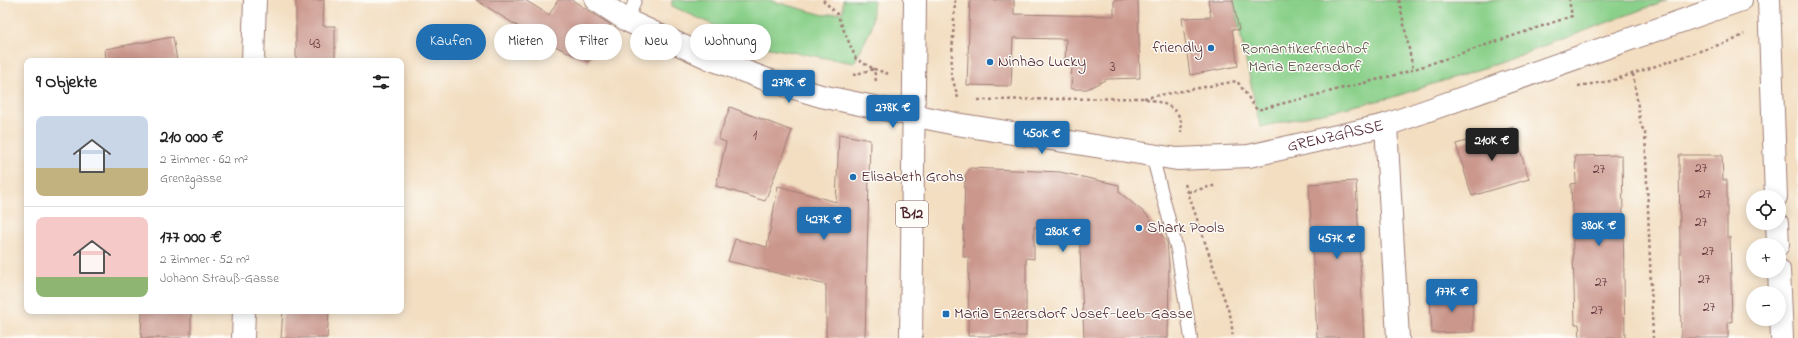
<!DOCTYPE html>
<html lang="de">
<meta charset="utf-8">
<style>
body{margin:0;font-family:"Indie Flower",sans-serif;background:#f2f2f2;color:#222;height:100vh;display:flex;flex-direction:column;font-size:15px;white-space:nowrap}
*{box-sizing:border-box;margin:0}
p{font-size:13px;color:#767676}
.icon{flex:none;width:22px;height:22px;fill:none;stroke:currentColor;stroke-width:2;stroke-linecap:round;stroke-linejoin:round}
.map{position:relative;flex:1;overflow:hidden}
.details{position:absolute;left:24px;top:58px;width:380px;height:256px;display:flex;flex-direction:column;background:#fff;border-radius:8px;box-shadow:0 2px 10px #0003}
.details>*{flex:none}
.hud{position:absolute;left:416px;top:24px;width:380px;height:36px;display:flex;gap:8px}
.fabs{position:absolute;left:1746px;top:190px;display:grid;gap:8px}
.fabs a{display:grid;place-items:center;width:40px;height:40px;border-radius:50%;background:#fff;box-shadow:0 2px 10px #0003;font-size:20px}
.price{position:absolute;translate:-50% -34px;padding:0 9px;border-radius:4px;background:#1f6fb2;color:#fff;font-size:13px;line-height:26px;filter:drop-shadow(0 1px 2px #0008)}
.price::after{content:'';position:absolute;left:50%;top:24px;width:12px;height:9px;margin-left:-6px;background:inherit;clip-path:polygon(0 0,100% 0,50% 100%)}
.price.current{background:#222;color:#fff}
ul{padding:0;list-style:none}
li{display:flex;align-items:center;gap:12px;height:100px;padding:0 12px}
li+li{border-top:1px solid #e0e0e0}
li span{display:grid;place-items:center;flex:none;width:112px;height:80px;border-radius:8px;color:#555}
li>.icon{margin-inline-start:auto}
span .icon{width:48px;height:48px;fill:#fffc;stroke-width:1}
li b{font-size:17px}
h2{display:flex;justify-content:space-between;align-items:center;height:48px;padding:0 12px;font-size:17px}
.pill{padding:0 14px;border-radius:18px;background:#fff;box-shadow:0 2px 10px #0003;font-size:14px;line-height:36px}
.pill.current{background:#1f6fb2;color:#fff}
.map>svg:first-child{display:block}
</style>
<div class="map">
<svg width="1798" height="338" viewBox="0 0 1798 338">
<rect width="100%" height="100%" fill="#fdfcf7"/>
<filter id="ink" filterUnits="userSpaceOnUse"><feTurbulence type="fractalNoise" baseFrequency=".025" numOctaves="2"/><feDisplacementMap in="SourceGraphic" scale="8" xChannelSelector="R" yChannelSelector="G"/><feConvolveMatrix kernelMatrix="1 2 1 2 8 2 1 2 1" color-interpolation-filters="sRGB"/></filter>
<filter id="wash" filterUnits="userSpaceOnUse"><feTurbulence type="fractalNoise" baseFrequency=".012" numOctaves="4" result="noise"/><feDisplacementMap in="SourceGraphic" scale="16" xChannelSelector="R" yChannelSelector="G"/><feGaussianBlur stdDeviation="0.9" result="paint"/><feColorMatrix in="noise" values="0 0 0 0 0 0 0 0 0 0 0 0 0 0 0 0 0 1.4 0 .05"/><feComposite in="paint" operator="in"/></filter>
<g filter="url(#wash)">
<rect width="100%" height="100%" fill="#f3dec1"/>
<g fill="#8ad08a" stroke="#6a785a">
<path d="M672,0H768L824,15L843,12V0H874L871,29L854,63L759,46L672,6Z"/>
<path d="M1233,0H1667L1499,63L1390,98L1260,127Z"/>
</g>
<g id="blocks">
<g fill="#cb978c">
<path d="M296,0H324L323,26H335V61H296Z"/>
<path d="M476,0H525L549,15L558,0H572L611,25L588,62L530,34Z"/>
<path d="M970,0H1014V14L1114,16V0H1138L1140,78L1107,79L1087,89H1071L1072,62H1065L1066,39L1013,38L1011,86L967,85Z"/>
<path d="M1208,0H1233L1239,30L1232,29L1238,66L1190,75L1182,18L1211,17Z"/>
<path d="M173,37L177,61H106L105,49Z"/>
<path d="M730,107L792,131L765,201L716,186L726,142L718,139Z"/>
<path d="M1513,127L1529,179L1472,196L1456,144Z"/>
<path d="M839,134L870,140L865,338H826V285L728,261L735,239L767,247L778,186L836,202Z"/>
<path d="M1622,155L1625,338H1580L1579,324H1575L1572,214L1571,184L1576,183L1575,156Z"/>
<path d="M1679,155H1722L1723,180H1727V237H1730L1732,322H1728V338H1681Z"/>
<path d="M970,168L1060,172L1119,185V192L1146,214L1167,242L1169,265L1168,338H1084L1079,227H1034V259L1026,258V336H968L969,257H963L965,176Z"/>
<path d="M1356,181L1364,338H1317L1309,184Z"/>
<path d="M1472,293L1473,332L1432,333L1430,295Z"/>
<path d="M142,311L191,312V338H141Z"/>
<path d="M283,311H329L327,338H281Z"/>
</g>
</g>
</g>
<g filter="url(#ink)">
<use href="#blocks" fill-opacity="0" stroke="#9e7e76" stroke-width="1"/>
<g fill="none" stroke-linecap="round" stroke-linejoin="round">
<defs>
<g id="lane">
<path d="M628,21L635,0"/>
<path d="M1152,155L1177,250L1191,338"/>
</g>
<g id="street">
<path d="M1769,0L1776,197"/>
<path d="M253,61L255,0"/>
<path d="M1386,125L1398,338"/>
<path d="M1777,223L1778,245"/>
<path d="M1779,270L1782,338"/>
<path d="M243,338L244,311"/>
</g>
<g id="secondary">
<path id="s1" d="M596,0L628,21L711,59L768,80L821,96L956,124L1177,159L1249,156L1386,125L1741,0"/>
</g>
<path id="primary" d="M911,338L915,0"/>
</defs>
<use href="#lane" stroke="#9e7e76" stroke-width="14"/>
<use href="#street" stroke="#9e7e76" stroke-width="24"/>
<use href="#secondary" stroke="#9e7e76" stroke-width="24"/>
<use href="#primary" stroke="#9e7e76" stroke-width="24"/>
<g stroke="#9e7e76" stroke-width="2.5" stroke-dasharray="3 3" stroke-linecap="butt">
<path d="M823,0L837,14L856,59L874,69"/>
<path d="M955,0L951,73L958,98"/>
<path d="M1399,0L1413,69"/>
<path d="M1633,74L1641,126L1645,132L1653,338"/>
<path d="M853,75L874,69"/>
<path d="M876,81L874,69L889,74"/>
<path d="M1578,86L1611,81L1736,39L1744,34"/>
<path d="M1144,98L1237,81L1257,110L1403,73L1572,16L1569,0"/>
<path d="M978,100L1142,98C1162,102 1185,107 1181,133"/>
<path d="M1185,184L1231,318L1233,338"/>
<path d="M1188,192L1217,185"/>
</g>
<use href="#lane" stroke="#fff" stroke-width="12"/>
<use href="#street" stroke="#fff" stroke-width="22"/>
<use href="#secondary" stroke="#fff" stroke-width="22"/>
<use href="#primary" stroke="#fff" stroke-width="22"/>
</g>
</g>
<g fill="#1f6fb2" stroke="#fdfcf7" stroke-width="1.5">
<circle cx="1211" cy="48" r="4"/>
<circle cx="990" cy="62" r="4"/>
<circle cx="853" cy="177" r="4"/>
<circle cx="1139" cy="228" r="4"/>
<rect x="942" y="310" width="8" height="8" rx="2"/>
</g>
<g text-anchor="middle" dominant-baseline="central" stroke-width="3" stroke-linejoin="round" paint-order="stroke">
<g font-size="14" fill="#6a3d43">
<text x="315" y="44">43</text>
<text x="1113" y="67">3</text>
<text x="755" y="135">1</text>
<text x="1701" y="168">27</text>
<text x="1599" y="169">27</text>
<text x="1705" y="194">27</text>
<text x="1701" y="222">27</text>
<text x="1708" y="251">27</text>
<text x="1704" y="279">27</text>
<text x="1601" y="282">27</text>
<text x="1709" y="307">27</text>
<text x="1597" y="310">27</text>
</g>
<rect fill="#fdfcf7" stroke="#806168" stroke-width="1" x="896" y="201" width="32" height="26" rx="3"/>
<g font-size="15" font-weight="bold" fill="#4a1f2b">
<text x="912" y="214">B12</text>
</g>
<g font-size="16" fill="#4a1f2b" stroke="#fdfcf7" text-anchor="start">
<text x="1203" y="48" text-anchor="end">friendly</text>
<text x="998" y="62">Ninhao Lucky</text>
<text x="861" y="177">Elisabeth Grohs</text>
<text x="1147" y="228">Shark Pools</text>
<text x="954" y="314">Maria Enzersdorf Josef-Leeb-Gasse</text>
</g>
<g font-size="16" fill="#5d5448" stroke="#fdfcf7">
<text x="1305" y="49">Romantikerfriedhof<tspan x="1305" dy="18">Maria Enzersdorf</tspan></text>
</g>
<g font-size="16" fill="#4a1f2b" stroke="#fdfcf7">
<text stroke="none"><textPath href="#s1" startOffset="768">GRENZGASSE</textPath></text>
</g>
</g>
</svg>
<div class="fabs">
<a><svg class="icon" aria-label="locate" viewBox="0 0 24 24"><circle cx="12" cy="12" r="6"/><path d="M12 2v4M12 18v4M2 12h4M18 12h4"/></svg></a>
<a>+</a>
<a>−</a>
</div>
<b class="price" style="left:789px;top:104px">279K €</b>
<b class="price" style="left:893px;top:129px">278K €</b>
<b class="price" style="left:1042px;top:155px">450K €</b>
<b class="price current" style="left:1492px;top:162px">210K €</b>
<b class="price" style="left:824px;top:241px">427K €</b>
<b class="price" style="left:1599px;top:247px">380K €</b>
<b class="price" style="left:1063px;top:253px">280K €</b>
<b class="price" style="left:1337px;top:260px">457K €</b>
<b class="price" style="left:1452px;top:313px">177K €</b>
<div class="hud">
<a class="pill current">Kaufen</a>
<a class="pill">Mieten</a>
<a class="pill">Filter</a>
<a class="pill">Neu</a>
<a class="pill">Wohnung</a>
</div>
<section class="details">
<h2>9 Objekte<svg class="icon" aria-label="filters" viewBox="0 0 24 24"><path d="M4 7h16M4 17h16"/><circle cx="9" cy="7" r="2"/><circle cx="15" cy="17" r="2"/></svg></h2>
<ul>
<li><span style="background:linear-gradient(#c9d6e8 65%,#c2b280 0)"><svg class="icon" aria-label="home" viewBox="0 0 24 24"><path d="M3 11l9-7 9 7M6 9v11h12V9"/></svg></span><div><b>210 000 €</b><p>2 Zimmer · 62 m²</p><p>Grenzgasse</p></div></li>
<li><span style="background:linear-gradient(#f6c9c9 75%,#8fb573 0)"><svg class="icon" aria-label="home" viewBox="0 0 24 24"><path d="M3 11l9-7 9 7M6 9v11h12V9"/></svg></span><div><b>177 000 €</b><p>2 Zimmer · 52 m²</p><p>Johann Strauß-Gasse</p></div></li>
</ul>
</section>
</div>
